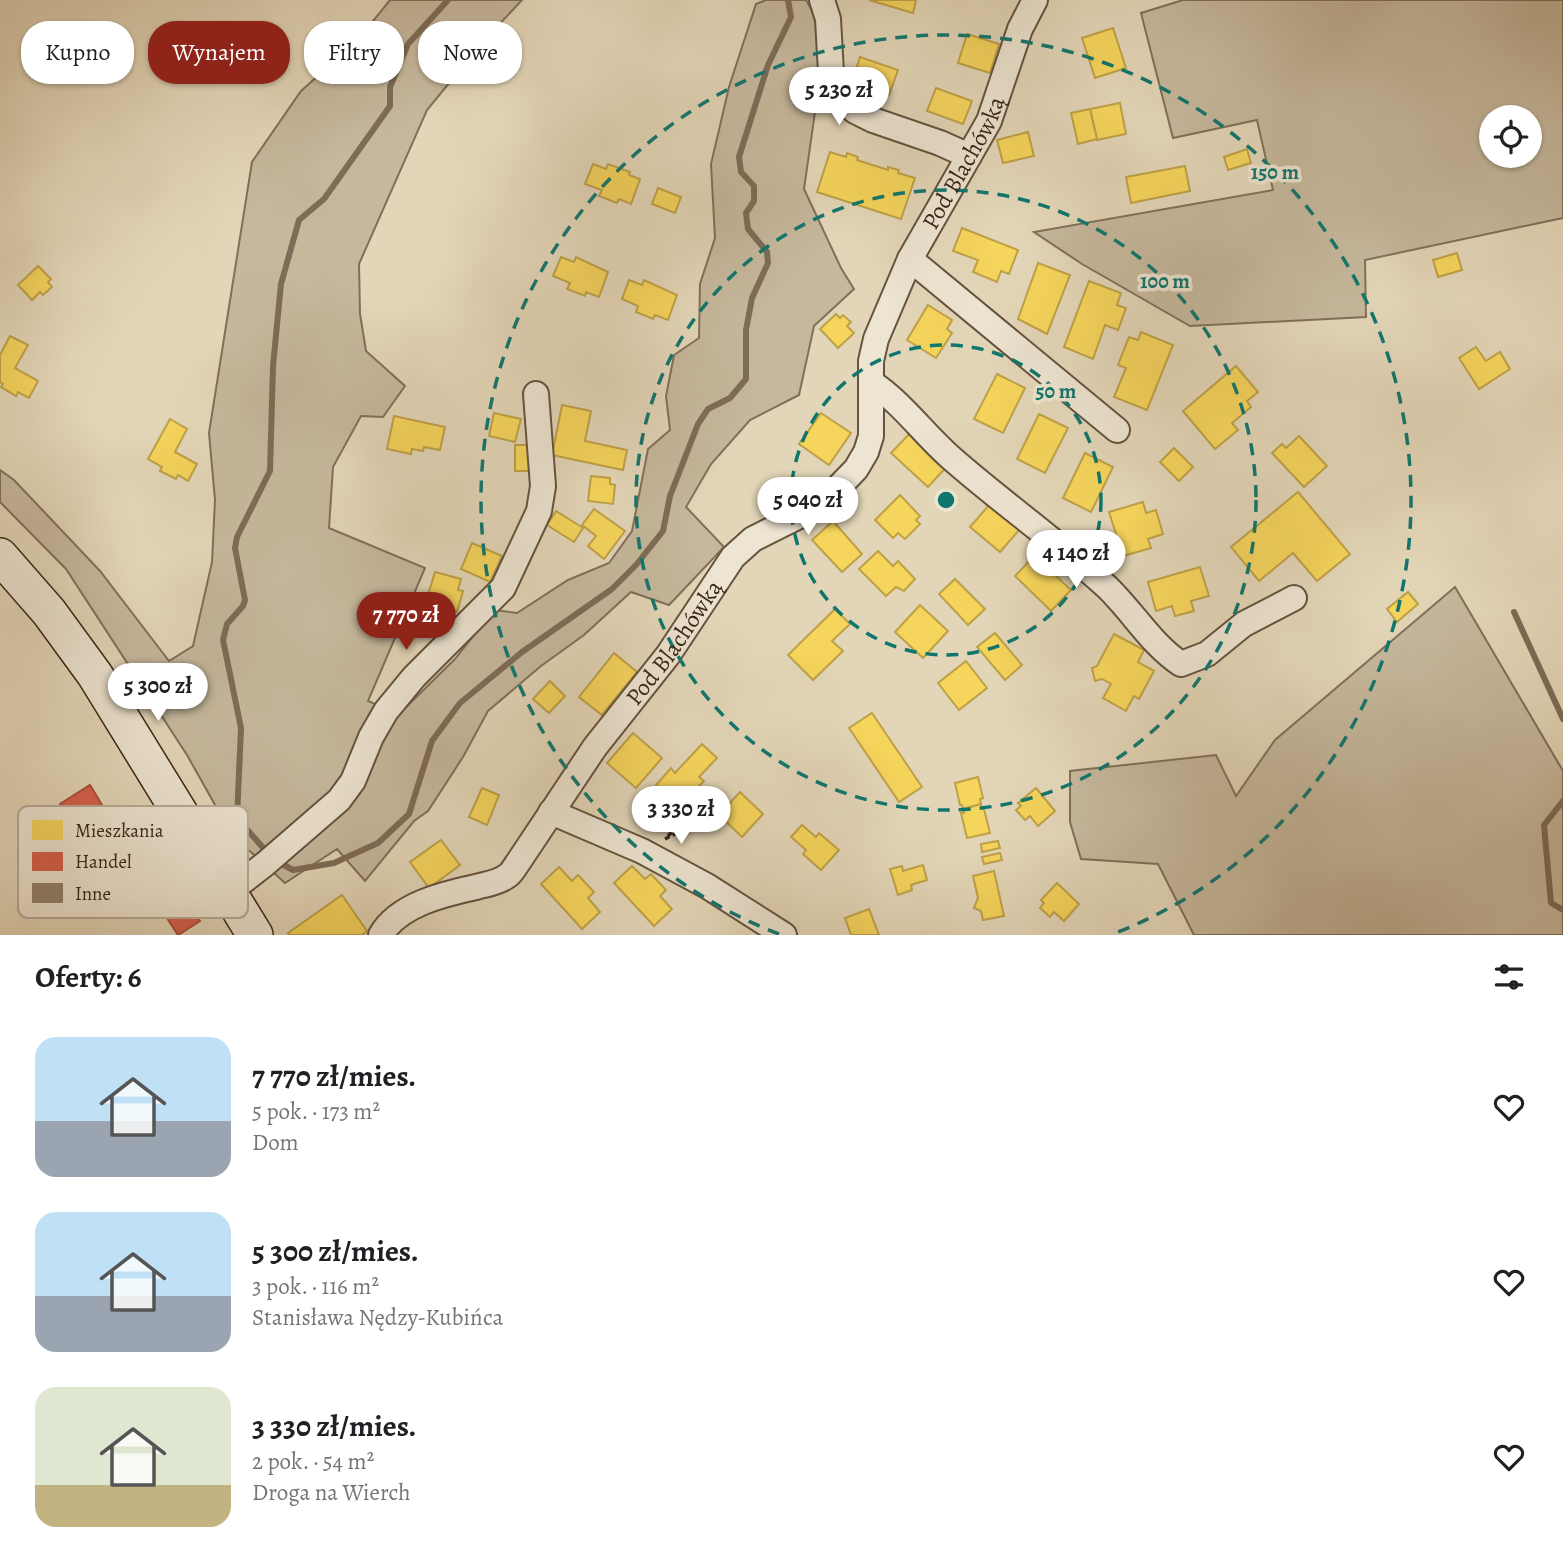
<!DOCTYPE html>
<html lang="pl">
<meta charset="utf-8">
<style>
body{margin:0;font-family:Alegreya,serif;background:#f6f6f6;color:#202124;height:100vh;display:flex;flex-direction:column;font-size:26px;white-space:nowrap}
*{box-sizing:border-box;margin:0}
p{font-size:23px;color:#757577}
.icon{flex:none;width:38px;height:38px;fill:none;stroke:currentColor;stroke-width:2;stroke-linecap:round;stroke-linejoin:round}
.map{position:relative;height:935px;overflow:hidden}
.panel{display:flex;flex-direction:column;background:#fff;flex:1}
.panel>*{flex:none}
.hud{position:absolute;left:21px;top:21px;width:700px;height:63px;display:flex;gap:14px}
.fabs{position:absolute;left:1479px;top:105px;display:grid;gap:14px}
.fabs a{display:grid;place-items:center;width:63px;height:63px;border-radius:50%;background:#fff;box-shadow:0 2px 5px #0004;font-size:35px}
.price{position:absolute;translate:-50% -60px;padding:0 16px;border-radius:24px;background:#fff;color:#222;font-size:23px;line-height:46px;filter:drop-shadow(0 2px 4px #0008)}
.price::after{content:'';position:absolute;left:50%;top:42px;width:21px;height:16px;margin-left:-10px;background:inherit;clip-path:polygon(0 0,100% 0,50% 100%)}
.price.on{background:#8f2418;color:#fff}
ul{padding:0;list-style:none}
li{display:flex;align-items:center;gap:21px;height:175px;padding:0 35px}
li span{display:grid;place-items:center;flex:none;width:196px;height:140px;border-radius:21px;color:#555}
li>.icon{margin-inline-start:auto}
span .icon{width:84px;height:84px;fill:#fffc;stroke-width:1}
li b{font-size:30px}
h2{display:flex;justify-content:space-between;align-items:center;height:84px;padding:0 35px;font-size:30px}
.chip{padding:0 24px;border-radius:28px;background:#fff;box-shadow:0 2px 5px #0004;font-size:24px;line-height:63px}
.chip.on{background:#8f2418;color:#fff}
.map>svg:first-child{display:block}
</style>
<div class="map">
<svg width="1563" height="935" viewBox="0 0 1563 935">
<rect width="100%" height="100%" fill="#e3d6b8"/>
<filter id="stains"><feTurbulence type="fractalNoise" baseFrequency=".00286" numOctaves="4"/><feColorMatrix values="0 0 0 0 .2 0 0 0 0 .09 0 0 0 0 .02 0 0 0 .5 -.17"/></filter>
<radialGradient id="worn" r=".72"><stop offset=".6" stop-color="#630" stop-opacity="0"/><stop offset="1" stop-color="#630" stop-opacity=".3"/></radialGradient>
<g fill="#c6b89d" stroke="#80705a" stroke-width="2" fill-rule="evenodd">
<path d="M390,0H522L481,44L427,110L359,264L360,314L366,351L405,386L383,417L361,416L333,467L329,528L425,568L368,701L382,707L394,719L455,659L494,610L517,613L568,580L609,563L632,531L648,449L670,430L666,396L674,355L699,338L700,284L715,238L711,164L729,87L756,4L766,0H806C820,21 823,56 819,81L804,78L800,100L816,105L804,189L841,268L854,289L814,326L799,395L750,420L711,464L686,507L724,547L669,605L631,592L584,635L541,666L488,711L463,757L428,811L414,821L365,881L337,849L285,883L232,835L187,755L66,569L0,502V470L14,480L100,571L169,661L193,646L212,562L215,500L209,433L252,162L301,91L357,41Z"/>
<path d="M1183,0H1563V218L1365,260L1366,317L1190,326L1082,264L1034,232L1273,190L1257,120L1173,138L1141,13ZM1491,117H1530V156H1491Z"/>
<path d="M1455,587L1563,771V935H1194L1158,864L1081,859L1070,822V771L1216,755L1236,796L1275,740Z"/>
</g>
<g fill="#f6d55c" stroke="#bea147" stroke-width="2">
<path d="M869,0H916L913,13Z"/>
<path d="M1113,28L1126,68L1095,78L1082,38Z"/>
<path d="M967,34L999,44L990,73L958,63Z"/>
<path d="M860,57L898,70L889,95L852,82Z"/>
<path d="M805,80L821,83L817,103L801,100Z"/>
<path d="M936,88L972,101L963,124L927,111Z"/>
<path d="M1120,103L1126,134L1097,140L1090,109Z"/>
<path d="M1090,109L1097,139L1078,144L1071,113Z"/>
<path d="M1028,132L1034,156L1003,163L997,140Z"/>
<path d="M1247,149L1251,163L1228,170L1224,157Z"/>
<path d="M830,152L846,157L847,153L858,157L857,160L888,170V167L899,170L898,173L915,178L901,219L817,192Z"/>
<path d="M593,164L606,169L608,164L630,172L629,175L640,179L631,204L619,199L617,203L599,196L602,190L585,184Z"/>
<path d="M1185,166L1190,191L1131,203L1126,177Z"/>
<path d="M658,188L681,197L675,213L652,204Z"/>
<path d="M962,228L1018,250L1009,274L1001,271L997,282L973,272L978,260L953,251Z"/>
<path d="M1457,253L1462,270L1438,277L1433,260Z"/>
<path d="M561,257L574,262L576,257L608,272L599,297L586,292L585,296L567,289L570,283L553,276Z"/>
<path d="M1038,263L1070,275L1047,334L1018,319Z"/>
<path d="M38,266L51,279L48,282L52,287L43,295L40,292L32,300L18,285Z"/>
<path d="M629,280L642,285L644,280L677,295L668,320L655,315L653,319L636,312L638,306L622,299Z"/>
<path d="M1089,281L1121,293L1117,305L1126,308L1118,330L1105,325L1093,359L1064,347Z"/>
<path d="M928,305L952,320L947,329L952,333L936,358L907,340Z"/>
<path d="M836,314L840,318L843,315L851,322L847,326L854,333L838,348L820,329Z"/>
<path d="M1141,332L1173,345L1147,410L1114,397L1126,368L1118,365L1129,337L1138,340Z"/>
<path d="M10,336L28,345L15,368L38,381L29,398L18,392L16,396L1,387L3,384L0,382V355Z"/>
<path d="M1476,347L1486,361L1500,352L1510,369L1479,389L1459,358Z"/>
<path d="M1236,366L1258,392L1247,401L1251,407L1232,423L1238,430L1215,449L1183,411Z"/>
<path d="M997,374L1025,388L1003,433L974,419Z"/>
<path d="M562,405L591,411L585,441L627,450L623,470L552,455Z"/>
<path d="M494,413L521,419L515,442L489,436Z"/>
<path d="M821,413L851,433L829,465L799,444Z"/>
<path d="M1039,414L1068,428L1045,473L1017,459Z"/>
<path d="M394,416L445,427L440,450L424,447L423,451L412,449L411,454L387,449Z"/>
<path d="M170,419L187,429L175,452L197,464L188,481L178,475L176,479L160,471L162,467L148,459Z"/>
<path d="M911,432L950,463L928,487L891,453Z"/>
<path d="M1299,436L1327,466L1304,487L1272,453L1282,444L1286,448Z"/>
<path d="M515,445H530L531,471H515Z"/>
<path d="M1174,448L1193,467L1179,481L1160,462Z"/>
<path d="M1085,453L1113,467L1091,512L1063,498Z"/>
<path d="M591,476L610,478V484L615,485L613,504L588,501Z"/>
<path d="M1298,492L1350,554L1317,581L1293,553L1259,581L1231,547Z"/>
<path d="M900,495L920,516L916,520L920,524L905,539L898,533L893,538L875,520Z"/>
<path d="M1143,502L1146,513L1156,510L1163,534L1148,539L1151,548L1123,556L1109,512Z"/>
<path d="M990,504L1020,529L1000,552L970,527Z"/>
<path d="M594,509L625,531L604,559L588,546L596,536L582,525Z"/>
<path d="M556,511L583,528L574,542L547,525Z"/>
<path d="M833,521L862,554L842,572L812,540Z"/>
<path d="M472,543L502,556L490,582L461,569Z"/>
<path d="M878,551L893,566L898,561L915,579L904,591L896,587L886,596L859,569Z"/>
<path d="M1037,553L1058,572L1055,575L1071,590L1051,611L1015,576Z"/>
<path d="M1200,567L1209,596L1191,601L1194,611L1175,616L1172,606L1156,611L1148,582Z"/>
<path d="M435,572L461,579L458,590L463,591L457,612L444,608L443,613L424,608Z"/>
<path d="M955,579L985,609L968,625L939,594Z"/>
<path d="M1408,592L1418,604L1397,622L1387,609Z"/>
<path d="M920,605L948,631L923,658L895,632Z"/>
<path d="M835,609L850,624L832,641L843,651L813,680L788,655Z"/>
<path d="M995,633L1022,665L1005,680L977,647Z"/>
<path d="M1114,634L1144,650L1138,662L1154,671L1139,699L1134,696L1126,711L1103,698L1111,684L1102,679L1095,681L1092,668L1097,666Z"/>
<path d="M614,653L637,672L602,715L579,697Z"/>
<path d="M966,661L987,688L959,710L938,683Z"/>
<path d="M550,681L565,696L549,713L533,699Z"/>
<path d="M872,713L922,787L899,802L849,728Z"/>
<path d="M633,733L662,758L636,788L607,763Z"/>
<path d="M702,744L717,758L699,777L704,781L680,807L656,785L671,768L675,773Z"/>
<path d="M978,777L983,798L980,799L981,804L963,809L962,805H960L955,783Z"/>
<path d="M482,788L499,795L487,825L469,817Z"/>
<path d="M1036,788L1055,811L1038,826L1030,816L1025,820L1016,810L1021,806L1018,803Z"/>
<path d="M740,792L763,814L742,837L719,815Z"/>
<path d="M981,804L982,809H984L990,833L967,838L961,813H964L963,809Z"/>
<path d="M802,825L816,837L819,833L839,850L821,870L803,854L806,850L791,837Z"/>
<path d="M441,840L460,865L429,888L410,862Z"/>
<path d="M998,841L1000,848L982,852L981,844Z"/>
<path d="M1000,853L1002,860L984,864L982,857Z"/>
<path d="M923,865L927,880L911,885L912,890L898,895L890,869L902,866L903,871Z"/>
<path d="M632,866L645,879L651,874L666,890L660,896L672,909L654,926L614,883Z"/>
<path d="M559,867L572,881L578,875L594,892L588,898L600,912L582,929L541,884Z"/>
<path d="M994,871L1004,916L983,920L981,911L974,908L978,898L973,876Z"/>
<path d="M1057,883L1079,904L1064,921L1054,912L1050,917L1040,908L1044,903L1041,900Z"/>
<path d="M342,895L367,931L362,935H289L288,933Z"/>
<path d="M869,909L879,935H851L845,918Z"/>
</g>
<g fill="#d6604d" stroke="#a74f3d" stroke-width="2">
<path d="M90,785L114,825L84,843L60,804Z"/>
<path d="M166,874L174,886L186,878L198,897L189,903L200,921L178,935L163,912L154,918L150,912L145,916L132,896Z"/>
</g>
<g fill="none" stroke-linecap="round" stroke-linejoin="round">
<g stroke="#7d6c57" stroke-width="6">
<path d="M1514,612L1563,719"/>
<path d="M1563,801L1544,825L1551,903L1563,910"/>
<path d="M265,850L237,818L241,728L223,640L227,624L243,606L245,600L235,548L237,537L270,471L273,366L281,284L299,220L324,199L390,106V87L408,44L448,0"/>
<path d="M280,863L293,870L334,863L378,843L409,814L432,741L460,703L522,652L612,589L636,565L663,531L670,496L698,424L708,409L730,398L746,379V330L752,298L768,263L767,252L748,229L746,213L754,201V186L741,172L739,157L768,65L791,17L788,0"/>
</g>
<defs>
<g id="street">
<path d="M822,0L828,19L831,73L839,97L855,111L873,120L940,143L969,156"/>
<path d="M910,259L1117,430"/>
<path d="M872,383C902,403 923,433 950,457C1001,502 1057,541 1107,587C1133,612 1151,644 1181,664L1207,654L1244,624L1294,598"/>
<path d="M551,812L642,851L707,886L784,935"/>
<path d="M229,892L265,864L339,800L353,781L371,737L386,711L414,677L503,588L539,511L543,486L536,394"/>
<path id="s1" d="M381,935C398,905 443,894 476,887C486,884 498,883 507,876C511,874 514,868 517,864L595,747L668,655L733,557L753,539L805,513L829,497L856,469L866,452L871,436V361L876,339L910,259L989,121L1020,29L1035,0"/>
</g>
<path id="secondary" d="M0,556L49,612L95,675L255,935"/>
</defs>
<use href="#street" stroke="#64533f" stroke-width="28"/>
<use href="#secondary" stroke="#3a2717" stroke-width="38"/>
<g stroke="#3a2717" stroke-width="3.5" stroke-dasharray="5 3.5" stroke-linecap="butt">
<path d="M668,836L695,807"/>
<path d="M665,839L701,821"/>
</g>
<use href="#street" stroke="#ede4d1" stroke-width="24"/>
<use href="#secondary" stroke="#ede4d1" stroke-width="35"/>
</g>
<g fill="none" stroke="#0f766e" stroke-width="3.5" stroke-dasharray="12 9">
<circle cx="946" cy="500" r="155"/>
<circle cx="946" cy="500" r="310"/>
<path d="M779 934A465 465 0 1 1 1113 934"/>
</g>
<g text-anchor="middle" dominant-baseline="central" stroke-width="7" stroke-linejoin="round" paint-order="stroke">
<g font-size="24" fill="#3a2717" stroke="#ede4d1">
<text stroke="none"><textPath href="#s1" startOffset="1018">Pod Blachówką</textPath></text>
<text stroke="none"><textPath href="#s1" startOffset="430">Pod Blachówką</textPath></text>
</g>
</g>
<rect x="18" y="806" width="230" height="112" rx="10" fill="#ede4d1" stroke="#b7ab99" stroke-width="2"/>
<rect x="32" y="820" width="31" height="20" fill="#f6d55c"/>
<rect x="32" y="852" width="31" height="19" fill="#d6604d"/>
<rect x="32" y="883" width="31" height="20" fill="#92826b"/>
<g font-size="19" fill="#3a2717">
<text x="75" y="837">Mieszkania</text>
<text x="75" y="868">Handel</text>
<text x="75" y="900">Inne</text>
</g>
<circle cx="946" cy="500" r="10" fill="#0f766e" stroke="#ede4d1" stroke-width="3.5"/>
<g font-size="21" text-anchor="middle" font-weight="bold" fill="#0f766e" stroke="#ede4d1" stroke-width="7" stroke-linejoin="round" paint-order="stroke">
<text x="1275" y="179">150 m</text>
<text x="1165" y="288">100 m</text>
<text x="1056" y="398">50 m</text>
</g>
<rect width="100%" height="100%" filter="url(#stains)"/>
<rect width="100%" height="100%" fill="url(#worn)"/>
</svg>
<div class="fabs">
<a><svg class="icon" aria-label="locate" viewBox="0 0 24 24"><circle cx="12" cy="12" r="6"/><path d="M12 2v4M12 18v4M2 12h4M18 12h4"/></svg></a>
</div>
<b class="price" style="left:839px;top:127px">5 230 zł</b>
<b class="price" style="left:808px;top:537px">5 040 zł</b>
<b class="price" style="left:1076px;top:590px">4 140 zł</b>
<b class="price on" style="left:406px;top:652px">7 770 zł</b>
<b class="price" style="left:158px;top:723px">5 300 zł</b>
<b class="price" style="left:681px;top:846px">3 330 zł</b>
<div class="hud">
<a class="chip">Kupno</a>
<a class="chip on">Wynajem</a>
<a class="chip">Filtry</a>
<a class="chip">Nowe</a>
</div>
</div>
<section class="panel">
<h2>Oferty: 6<svg class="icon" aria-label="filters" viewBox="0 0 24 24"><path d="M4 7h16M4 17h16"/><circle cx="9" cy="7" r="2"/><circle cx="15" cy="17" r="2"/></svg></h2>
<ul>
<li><span style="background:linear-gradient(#bfe0f5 60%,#9aa5b1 0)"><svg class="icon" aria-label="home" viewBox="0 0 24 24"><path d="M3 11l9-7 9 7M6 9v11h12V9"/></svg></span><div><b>7 770 zł/mies.</b><p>5 pok. · 173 m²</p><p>Dom</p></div><svg class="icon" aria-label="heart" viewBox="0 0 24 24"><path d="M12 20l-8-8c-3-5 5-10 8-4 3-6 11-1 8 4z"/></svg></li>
<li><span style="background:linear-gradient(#bfe0f5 60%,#9aa5b1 0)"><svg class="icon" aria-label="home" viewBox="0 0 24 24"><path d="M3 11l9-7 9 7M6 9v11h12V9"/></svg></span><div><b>5 300 zł/mies.</b><p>3 pok. · 116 m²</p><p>Stanisława Nędzy-Kubińca</p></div><svg class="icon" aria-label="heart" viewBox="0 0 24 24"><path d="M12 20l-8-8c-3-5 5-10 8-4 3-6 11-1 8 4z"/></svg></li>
<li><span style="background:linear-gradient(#dfe7d0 70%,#c2b280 0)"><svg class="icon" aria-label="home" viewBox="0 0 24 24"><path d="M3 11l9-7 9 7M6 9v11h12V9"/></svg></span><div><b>3 330 zł/mies.</b><p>2 pok. · 54 m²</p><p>Droga na Wierch</p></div><svg class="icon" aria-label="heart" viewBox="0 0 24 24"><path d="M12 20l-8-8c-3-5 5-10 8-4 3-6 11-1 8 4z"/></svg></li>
</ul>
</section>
